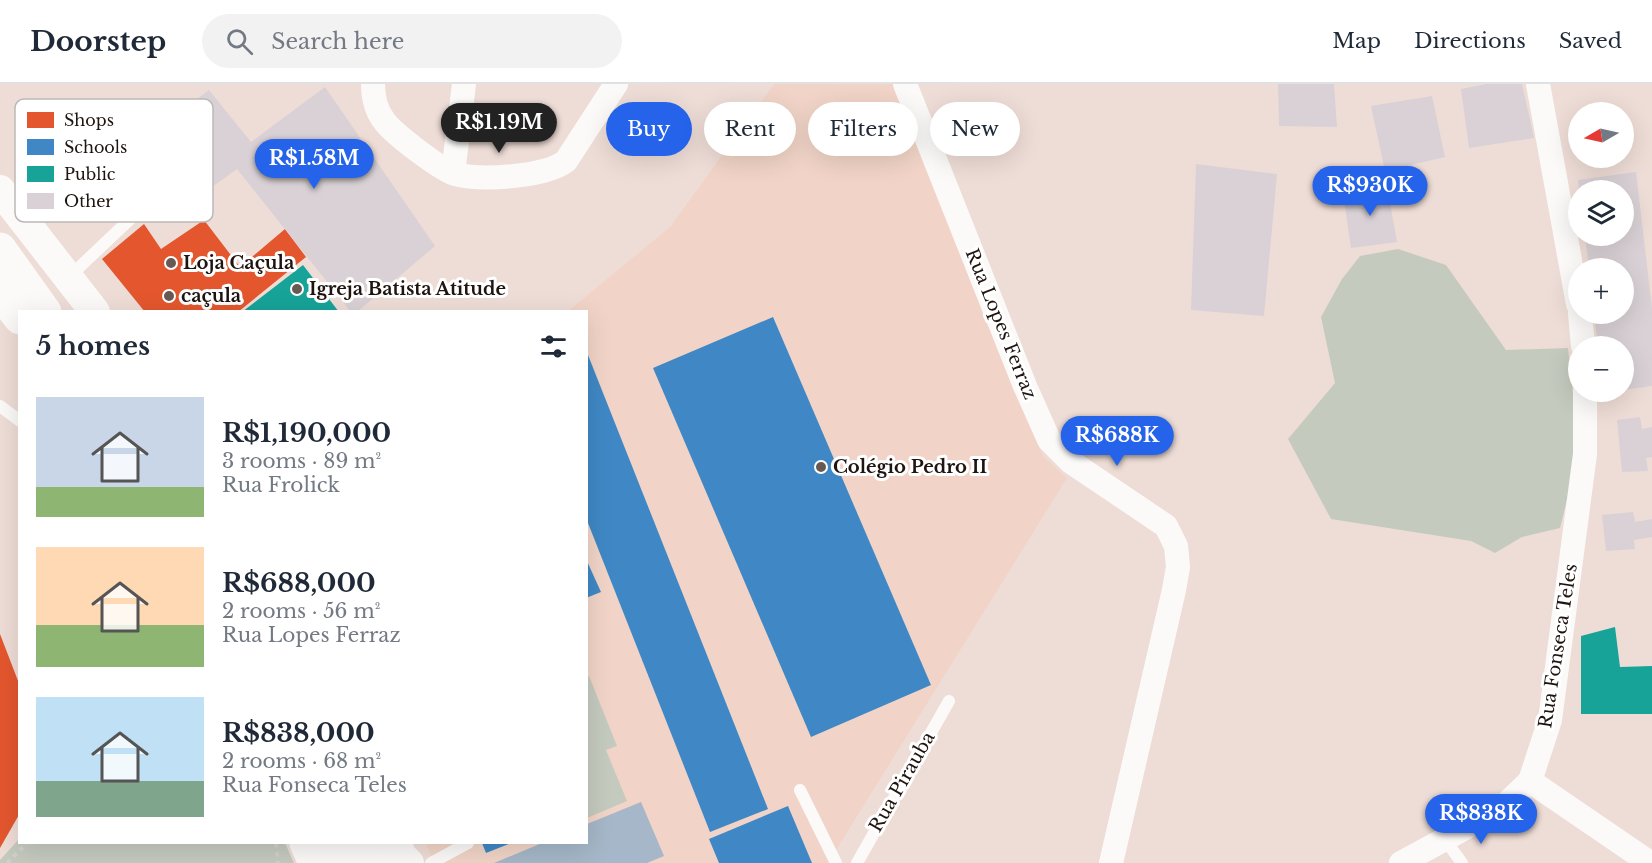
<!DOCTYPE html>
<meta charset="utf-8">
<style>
body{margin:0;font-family:"Libre Baskerville",serif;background:#f2f2f3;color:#1f2937;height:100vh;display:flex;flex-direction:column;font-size:22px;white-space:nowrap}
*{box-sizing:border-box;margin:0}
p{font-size:20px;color:#747a83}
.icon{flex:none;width:33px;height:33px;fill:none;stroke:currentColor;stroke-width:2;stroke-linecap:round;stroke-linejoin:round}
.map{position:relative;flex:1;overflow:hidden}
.details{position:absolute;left:18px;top:226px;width:570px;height:534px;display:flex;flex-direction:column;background:#fff;border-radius:0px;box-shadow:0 6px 24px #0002}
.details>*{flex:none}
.guide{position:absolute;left:606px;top:18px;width:570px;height:54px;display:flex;gap:12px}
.needle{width:39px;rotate:261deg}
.tools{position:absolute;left:1568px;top:18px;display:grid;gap:12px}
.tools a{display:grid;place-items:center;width:66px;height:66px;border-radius:50%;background:#fff;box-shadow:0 6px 24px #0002;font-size:30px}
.price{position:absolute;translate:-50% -51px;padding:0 14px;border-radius:21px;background:#2563eb;color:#fff;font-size:20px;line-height:39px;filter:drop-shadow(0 2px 3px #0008)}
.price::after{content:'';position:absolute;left:50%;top:36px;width:18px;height:14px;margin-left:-9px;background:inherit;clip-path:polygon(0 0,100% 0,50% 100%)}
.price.on{background:#222;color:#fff}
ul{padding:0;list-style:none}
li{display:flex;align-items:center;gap:18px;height:150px;padding:0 18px}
li span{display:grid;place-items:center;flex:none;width:168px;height:120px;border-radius:0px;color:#555}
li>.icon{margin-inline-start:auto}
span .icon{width:72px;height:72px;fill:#fffc;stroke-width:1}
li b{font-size:26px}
h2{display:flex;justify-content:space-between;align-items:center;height:72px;padding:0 18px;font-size:26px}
.chip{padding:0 21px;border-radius:27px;background:#fff;box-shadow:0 6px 24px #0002;font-size:21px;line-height:54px}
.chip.on{background:#2563eb;color:#fff}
header{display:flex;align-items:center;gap:36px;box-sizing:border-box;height:84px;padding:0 30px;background:#fff;border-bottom:2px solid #e0e1e3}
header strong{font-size:28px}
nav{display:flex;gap:33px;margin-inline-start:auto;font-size:21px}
.search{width:420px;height:54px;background:#f2f2f3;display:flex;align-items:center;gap:15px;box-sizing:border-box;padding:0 21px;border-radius:33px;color:#747a83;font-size:22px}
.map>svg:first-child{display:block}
</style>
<header>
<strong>Doorstep</strong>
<div class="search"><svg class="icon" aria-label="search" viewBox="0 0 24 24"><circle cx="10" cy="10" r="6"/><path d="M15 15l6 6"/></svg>Search here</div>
<nav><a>Map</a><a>Directions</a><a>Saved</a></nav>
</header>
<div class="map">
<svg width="1652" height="779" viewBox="0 0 1652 779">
<rect width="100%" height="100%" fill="#eeddd6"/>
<path fill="#f1d4c7" d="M774,0H894L1043,372L1067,394L828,779H434L426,759H586V228H567L670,143Z"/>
<g fill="#c5cabf">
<path d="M1398,165L1446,181L1506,266L1568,264L1579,367L1560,444L1522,453L1495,469L1471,457L1331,435L1288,355L1335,299L1321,233L1342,195L1360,172Z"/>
<path d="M589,592L617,662L606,666L627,717L587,734L586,593Z"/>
<path d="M19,755L20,759H285L294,779H0V776Z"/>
</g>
<path fill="#a5b7c8" d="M641,718L664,772L647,779H494L542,759H586L587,740Z"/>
<g fill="#e4572e">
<path d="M204,136L240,183L285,145L306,173L238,228H145L102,175L144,140L161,165Z"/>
<path d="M0,550L20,602V729L0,764Z"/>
</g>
<g fill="#3f88c5">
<path d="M773,233L931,601L811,653L653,284Z"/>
<path d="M586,266L768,725L710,748L586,434Z"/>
<path d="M586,475L601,508L586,514Z"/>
<path d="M788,722L812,779H719L709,755Z"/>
<path d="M482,759H511L486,769Z"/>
</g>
<g fill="#17a398">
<path d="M303,181L339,228H242Z"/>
<path d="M1615,543L1620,583L1652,582V630H1581V552Z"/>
</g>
<g fill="#d9d1d5">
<path d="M1278,0H1334L1337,43L1279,42Z"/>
<path d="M1486,0H1522L1534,54L1469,64L1461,5Z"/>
<path d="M325,3L435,162L357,228H351L237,85L212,103L162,41L209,6L251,58Z"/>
<path d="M1432,12L1445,73L1385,87L1371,22Z"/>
<path d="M1196,80L1277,90L1264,232L1191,226Z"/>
<path d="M1636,88L1652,224V302L1623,306V262H1598L1594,230H1623V184H1589L1585,152H1623V106H1579L1578,96Z"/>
<path d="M1387,102L1397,158L1351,164L1343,109Z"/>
<path d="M1640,333L1642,345L1652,343V373L1646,374L1648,387L1622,388L1617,336Z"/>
<path d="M1633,428L1635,438L1652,435V453L1634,456L1635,465L1606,467L1602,431Z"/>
</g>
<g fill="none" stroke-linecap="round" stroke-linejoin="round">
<g stroke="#d4cfcd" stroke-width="4" stroke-dasharray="4.5 4.5" stroke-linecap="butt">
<path d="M276,759L278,779"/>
<path d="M7,779L27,759"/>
</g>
<g stroke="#fcfaf9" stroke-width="12">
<path d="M69,193L163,104"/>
<path d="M0,322L20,337"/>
<path d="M800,706L836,779"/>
<path d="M1446,757L1462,779"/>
<path d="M431,779L468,759"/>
<path d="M857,779L949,617"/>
</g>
<g stroke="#fcfaf9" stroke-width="24">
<path d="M373,0C373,14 376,27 385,38C394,50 441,86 455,90C481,97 545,93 566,77L616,0"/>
<path d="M905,0L1025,302L1049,356L1071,378L1166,442L1176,462L1178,483L1174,506L1111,779"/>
<path d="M1538,0L1578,220"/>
<path d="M453,89L464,0"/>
<path d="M1580,230L1583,262"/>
<path d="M1530,697L1650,779"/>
<path d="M1401,779L1502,724L1530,697L1550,636L1585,370V308"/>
</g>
<g stroke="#fcfaf9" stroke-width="30">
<path d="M0,106L95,228"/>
<path d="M365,759L374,779"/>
<path d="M397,759L401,771L409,779"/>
</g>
<g stroke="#fcfaf9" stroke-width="33">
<path d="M0,208L20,234"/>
<path d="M306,759L315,779"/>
</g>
<g stroke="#fcfaf9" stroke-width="33">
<path d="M0,165L45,228"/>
<path d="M334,759L342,779"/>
</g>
</g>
<g fill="#675a55" stroke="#fff" stroke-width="2">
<circle cx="171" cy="179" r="6"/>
<circle cx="297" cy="205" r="6"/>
<circle cx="169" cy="212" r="6"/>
<circle cx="821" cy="383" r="6"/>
</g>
<g text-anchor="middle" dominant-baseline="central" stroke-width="6" stroke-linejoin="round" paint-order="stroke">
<g font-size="18" font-weight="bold" fill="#1f140f" stroke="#fff" text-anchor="start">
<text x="183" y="179">Loja Caçula</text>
<text x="309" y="205">Igreja Batista Atitude</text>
<text x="181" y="212">caçula</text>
<text x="833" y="383">Colégio Pedro II</text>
</g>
<g font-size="18" fill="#1f140f" stroke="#fff">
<text transform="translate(1001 240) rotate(68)">Rua Lopes Ferraz</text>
<text transform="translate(1558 562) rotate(-81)">Rua Fonseca Teles</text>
<text transform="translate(902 698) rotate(-60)">Rua Pirauba</text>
</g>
</g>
<rect x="15" y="15" width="198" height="123" rx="9" fill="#fff" stroke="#bcb8b7" stroke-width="1.5"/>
<rect x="27" y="28" width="27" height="16" fill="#e4572e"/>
<rect x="27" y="55" width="27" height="16" fill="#3f88c5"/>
<rect x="27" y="82" width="27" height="16" fill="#17a398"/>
<rect x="27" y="109" width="27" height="16" fill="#d9d1d5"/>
<g font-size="16" fill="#1f140f">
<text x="64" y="42">Shops</text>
<text x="64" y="69">Schools</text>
<text x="64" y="96">Public</text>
<text x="64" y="123">Other</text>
</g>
</svg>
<div class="tools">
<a><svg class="needle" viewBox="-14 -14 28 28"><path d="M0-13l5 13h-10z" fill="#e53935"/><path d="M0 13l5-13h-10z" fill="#747a83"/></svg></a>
<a><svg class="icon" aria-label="layers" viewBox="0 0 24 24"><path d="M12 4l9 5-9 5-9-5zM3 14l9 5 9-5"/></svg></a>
<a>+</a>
<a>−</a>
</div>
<b class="price on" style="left:499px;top:70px">R$1.19M</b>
<b class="price" style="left:314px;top:106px">R$1.58M</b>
<b class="price" style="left:1370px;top:133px">R$930K</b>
<b class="price" style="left:1117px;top:383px">R$688K</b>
<b class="price" style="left:1481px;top:761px">R$838K</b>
<div class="guide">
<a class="chip on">Buy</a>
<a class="chip">Rent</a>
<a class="chip">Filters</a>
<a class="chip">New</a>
</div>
<section class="details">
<h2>5 homes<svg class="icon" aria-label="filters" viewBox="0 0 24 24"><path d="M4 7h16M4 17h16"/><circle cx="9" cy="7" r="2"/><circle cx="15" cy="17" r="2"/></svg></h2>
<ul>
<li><span style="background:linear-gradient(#c9d6e8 75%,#8fb573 0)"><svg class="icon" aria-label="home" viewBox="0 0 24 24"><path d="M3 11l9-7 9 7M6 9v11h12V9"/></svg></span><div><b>R$1,190,000</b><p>3 rooms · 89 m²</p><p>Rua Frolick</p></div></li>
<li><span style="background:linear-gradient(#ffd9b3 65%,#8fb573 0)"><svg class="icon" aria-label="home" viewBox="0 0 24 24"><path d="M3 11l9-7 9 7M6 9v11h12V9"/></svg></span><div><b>R$688,000</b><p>2 rooms · 56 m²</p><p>Rua Lopes Ferraz</p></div></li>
<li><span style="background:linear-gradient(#bfe0f5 70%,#7fa58c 0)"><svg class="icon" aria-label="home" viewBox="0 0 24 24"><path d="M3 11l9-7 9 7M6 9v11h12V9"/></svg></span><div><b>R$838,000</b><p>2 rooms · 68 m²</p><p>Rua Fonseca Teles</p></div></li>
</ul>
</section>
</div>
